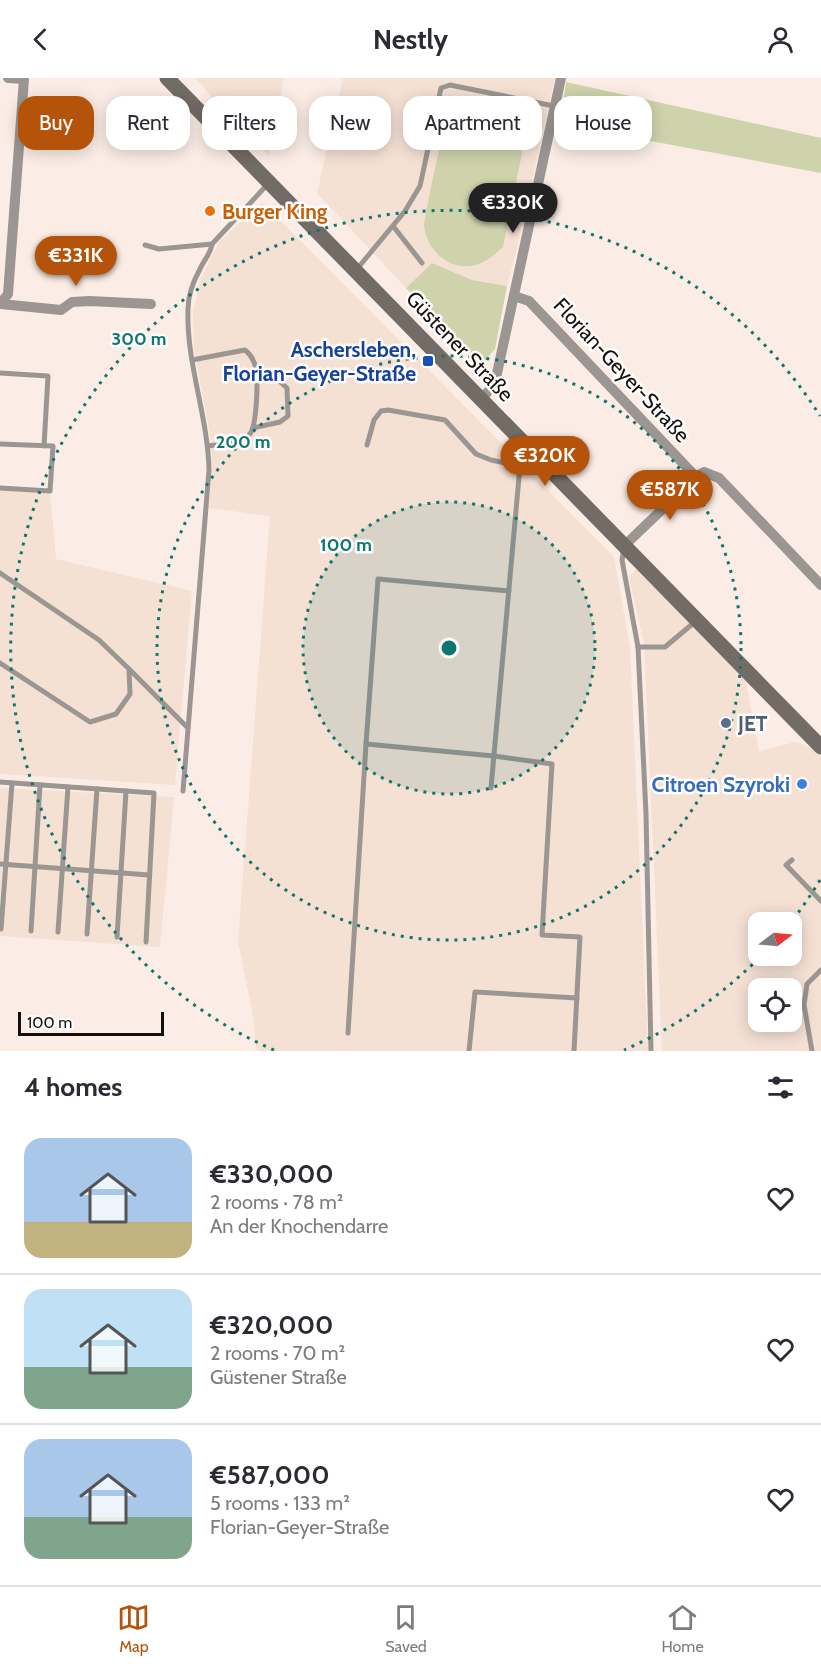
<!DOCTYPE html>
<meta charset="utf-8">
<style>
body{margin:0;font-family:Cabin,sans-serif;background:#f2f2f3;color:#2b2b33;height:100vh;display:flex;flex-direction:column;font-size:22px;white-space:nowrap}
*{box-sizing:border-box;margin:0}
p{font-size:20px;color:#7c7c81}
.icon{flex:none;width:33px;height:33px;fill:none;stroke:currentColor;stroke-width:2;stroke-linecap:round;stroke-linejoin:round}
.map{position:relative;height:973px;overflow:hidden}
.drawer{display:flex;flex-direction:column;background:#fff;flex:1}
.drawer>*{flex:none}
.top-card{position:absolute;left:18px;top:18px;width:786px;height:54px;display:flex;gap:12px}
.needle{width:39px;rotate:74deg}
.fabs{position:absolute;left:748px;top:834px;display:grid;gap:12px}
.fabs a{display:grid;place-items:center;width:54px;height:54px;border-radius:12px;background:#fff;box-shadow:0 3px 15px #0003;font-size:30px}
.scale{position:absolute;left:18px;bottom:15px;width:146px;box-sizing:border-box;padding-left:6px;border:3px solid #140f0d;border-top:0;font-size:16px;line-height:21px;white-space:nowrap;color:#140f0d;-webkit-text-stroke:4px #fdfdfd;paint-order:stroke}
.price{position:absolute;translate:-50% -51px;padding:0 14px;border-radius:21px;background:#b45309;color:#fff;font-size:20px;line-height:39px;filter:drop-shadow(0 2px 3px #0008)}
.price::after{content:'';position:absolute;left:50%;top:36px;width:18px;height:14px;margin-left:-9px;background:inherit;clip-path:polygon(0 0,100% 0,50% 100%)}
.price.selected{background:#222;color:#fff}
ul{padding:0;list-style:none}
li{display:flex;align-items:center;gap:18px;height:150px;padding:0 24px}
li+li{border-top:2px solid #e1e1e2}
li span{display:grid;place-items:center;flex:none;width:168px;height:120px;border-radius:18px;color:#555}
li>.icon{margin-inline-start:auto}
span .icon{width:72px;height:72px;fill:#fffc;stroke-width:1}
li b{font-size:26px}
h2{display:flex;justify-content:space-between;align-items:center;height:72px;padding:0 24px;font-size:26px}
.chip{padding:0 21px;border-radius:18px;background:#fff;box-shadow:0 3px 15px #0003;font-size:21px;line-height:54px}
.chip.selected{background:#b45309;color:#fff}
header{display:flex;justify-content:space-between;align-items:center;height:78px;padding:0 24px;background:#fff;font-size:27px;font-weight:700}
.tabs{display:flex;justify-content:space-around;align-items:center;height:84px;border-top:2px solid #e1e1e2;background:#fff;font-size:16px;color:#7c7c81}
.tabs a{display:grid;justify-items:center;gap:3px}
.tabs .selected{color:#b45309}
.map>svg:first-child{display:block}
</style>
<header><svg class="icon" aria-label="back" viewBox="0 0 24 24"><path d="M15 5l-7 7 7 7"/></svg>Nestly<svg class="icon" aria-label="person" viewBox="0 0 24 24"><circle cx="12" cy="8" r="4"/><path d="M4 21q1-7 8-7t8 7"/></svg></header>
<div class="map">
<svg width="821" height="973" viewBox="0 0 821 973">
<rect width="100%" height="100%" fill="#fbede5"/>
<g fill="#f5e0d4" fill-rule="evenodd">
<path d="M196,0H284L269,78L214,22Z"/>
<path d="M343,0H555L515,178L507,208L472,202L432,185L406,210L317,115Z"/>
<path d="M262,124L614,479L630,569L648,973H257L252,933L238,863L270,438L209,430L212,389L211,363L194,270L193,235L200,202L219,164Z"/>
<path d="M0,410L50,413L56,481L192,513L175,707L0,696Z"/>
<path d="M638,489L745,598L759,673L795,664L812,669L821,678V973H662L644,566L629,499ZM759,844H792V878H759ZM759,910H792V944H759Z"/>
<path d="M0,710L174,719L160,869L0,858Z"/>
</g>
<g fill="#ced3ac">
<path d="M566,4L821,60V95L560,46Z"/>
<path d="M473,38H491L505,46L517,59L522,75L503,169C495,176 487,184 476,187C450,194 427,173 424,148C424,143 440,63 443,58C449,47 462,42 473,38Z"/>
<path d="M432,185L472,202L507,208L495,271L481,287L406,210Z"/>
</g>
<g fill="none" stroke-linecap="round" stroke-linejoin="round">
<g stroke="#9b9692" stroke-width="5">
<path d="M393,148L422,185"/>
<path d="M145,167L159,171L212,166L267,107"/>
<path d="M357,191L405,133L420,108L441,10L450,7L554,28"/>
<path d="M192,282L245,272C251,277 255,283 256,292C258,303 257,350 249,357C239,366 221,366 208,368"/>
<path d="M0,295L48,298L44,368"/>
<path d="M253,350L280,344L288,338L287,310L277,301L256,291"/>
<path d="M0,366L53,368L50,413L0,410"/>
<path d="M367,367L374,342L381,333L388,332L445,342L476,376L491,382L520,388"/>
<path d="M624,470L622,482L638,569L646,736L651,973"/>
<path d="M0,495L99,562L129,591L130,616L116,636L90,644L0,585"/>
<path d="M509,513L378,501L366,666L494,678L552,686L542,857L580,859L574,973"/>
<path d="M638,569H665L696,543"/>
<path d="M129,591L188,650"/>
<path d="M0,704L154,715L146,864"/>
<path d="M491,710L520,388L533,376"/>
<path d="M183,713L209,392C208,338 186,285 188,231C188,217 194,202 200,191C204,182 211,175 212,166"/>
<path d="M792,782L786,787L821,823"/>
<path d="M0,786L149,797"/>
<path d="M1,851L12,705"/>
<path d="M31,853L40,707"/>
<path d="M58,854L68,709"/>
<path d="M87,856L97,711"/>
<path d="M117,859L126,713"/>
<path d="M348,955L366,666"/>
<path d="M469,973L475,914L577,920"/>
<path d="M812,973L804,927L807,906L821,892"/>
</g>
<g stroke="#9b9692" stroke-width="10">
<path d="M514,218L529,223L696,399L704,394L719,400L821,507"/>
<path d="M0,226L8,216L24,1L8,0"/>
<path d="M1,226L61,232L72,224L89,223L151,226"/>
<path d="M482,321L494,306L496,300L561,0"/>
<path d="M625,467L696,399"/>
</g>
<path stroke="#736b66" stroke-width="15" d="M167,0L821,669"/>
</g>
<circle cx="449" cy="570" r="146" fill="#0f766e" fill-opacity=".12"/>
<g fill="none" stroke="#0f766e" stroke-width="3" stroke-dasharray="3 6">
<circle cx="449" cy="570" r="146"/>
<circle cx="449" cy="570" r="292"/>
<path d="M820 802A438 438 0 0 1 792 843M759 880A438 438 0 0 1 624 972M274 972A438 438 0 1 1 820 338"/>
</g>
<circle fill="#e8710a" stroke="#fdfdfd" stroke-width="2" cx="210" cy="133" r="6"/>
<rect fill="#1a4fb4" stroke="#fdfdfd" stroke-width="2" x="422" y="277" width="12" height="12" rx="3"/>
<circle fill="#5c6f8a" stroke="#fdfdfd" stroke-width="2" cx="726" cy="645" r="6"/>
<circle fill="#3f7fe0" stroke="#fdfdfd" stroke-width="2" cx="802" cy="706" r="6"/>
<g text-anchor="middle" dominant-baseline="central" stroke-width="5" stroke-linejoin="round" paint-order="stroke">
<g font-size="21" font-weight="bold" fill="#c56008" stroke="#fdfdfd" text-anchor="start">
<text x="222" y="133">Burger King</text>
</g>
<g font-size="21" fill="#140f0d" stroke="#fdfdfd">
<text transform="translate(460 268) rotate(46)">Güstener Straße</text>
<text transform="translate(622 292) rotate(47)">Florian-Geyer-Straße</text>
</g>
<g font-size="21" font-weight="bold" fill="#164399" stroke="#fdfdfd" text-anchor="end">
<text x="416" y="271">Aschersleben,<tspan x="416" dy="24">Florian-Geyer-Straße</tspan></text>
</g>
<g font-size="21" font-weight="bold" fill="#4e5e75" stroke="#fdfdfd" text-anchor="start">
<text x="738" y="645">JET</text>
</g>
<g font-size="21" font-weight="bold" fill="#366cbe" stroke="#fdfdfd" text-anchor="end">
<text x="790" y="706">Citroen Szyroki</text>
</g>
</g>
<circle cx="449" cy="570" r="9" fill="#0f766e" stroke="#fdfdfd" stroke-width="3"/>
<g font-size="18" text-anchor="middle" font-weight="bold" fill="#0f766e" stroke="#fdfdfd" stroke-width="5" stroke-linejoin="round" paint-order="stroke">
<text x="139" y="267">300 m</text>
<text x="243" y="370">200 m</text>
<text x="346" y="473">100 m</text>
</g>
</svg>
<div class="fabs">
<a><svg class="needle" viewBox="-14 -14 28 28"><path d="M0-13l5 13h-10z" fill="#e53935"/><path d="M0 13l5-13h-10z" fill="#7c7c81"/></svg></a>
<a><svg class="icon" aria-label="locate" viewBox="0 0 24 24"><circle cx="12" cy="12" r="6"/><path d="M12 2v4M12 18v4M2 12h4M18 12h4"/></svg></a>
</div>
<div class="scale">100 m</div>
<b class="price selected" style="left:513px;top:156px">€330K</b>
<b class="price" style="left:76px;top:209px">€331K</b>
<b class="price" style="left:545px;top:409px">€320K</b>
<b class="price" style="left:670px;top:443px">€587K</b>
<div class="top-card">
<a class="chip selected">Buy</a>
<a class="chip">Rent</a>
<a class="chip">Filters</a>
<a class="chip">New</a>
<a class="chip">Apartment</a>
<a class="chip">House</a>
</div>
</div>
<section class="drawer">
<h2>4 homes<svg class="icon" aria-label="filters" viewBox="0 0 24 24"><path d="M4 7h16M4 17h16"/><circle cx="9" cy="7" r="2"/><circle cx="15" cy="17" r="2"/></svg></h2>
<ul>
<li><span style="background:linear-gradient(#a9c7e8 70%,#c2b280 0)"><svg class="icon" aria-label="home" viewBox="0 0 24 24"><path d="M3 11l9-7 9 7M6 9v11h12V9"/></svg></span><div><b>€330,000</b><p>2 rooms · 78 m²</p><p>An der Knochendarre</p></div><svg class="icon" aria-label="heart" viewBox="0 0 24 24"><path d="M12 20l-8-8c-3-5 5-10 8-4 3-6 11-1 8 4z"/></svg></li>
<li><span style="background:linear-gradient(#bfe0f5 65%,#7fa58c 0)"><svg class="icon" aria-label="home" viewBox="0 0 24 24"><path d="M3 11l9-7 9 7M6 9v11h12V9"/></svg></span><div><b>€320,000</b><p>2 rooms · 70 m²</p><p>Güstener Straße</p></div><svg class="icon" aria-label="heart" viewBox="0 0 24 24"><path d="M12 20l-8-8c-3-5 5-10 8-4 3-6 11-1 8 4z"/></svg></li>
<li><span style="background:linear-gradient(#a9c7e8 65%,#7fa58c 0)"><svg class="icon" aria-label="home" viewBox="0 0 24 24"><path d="M3 11l9-7 9 7M6 9v11h12V9"/></svg></span><div><b>€587,000</b><p>5 rooms · 133 m²</p><p>Florian-Geyer-Straße</p></div><svg class="icon" aria-label="heart" viewBox="0 0 24 24"><path d="M12 20l-8-8c-3-5 5-10 8-4 3-6 11-1 8 4z"/></svg></li>
</ul>
</section>
<nav class="tabs">
<a class="selected"><svg class="icon" aria-label="map" viewBox="0 0 24 24"><path d="M3 6l6-2 6 2 6-2v14l-6 2-6-2-6 2zM9 4v14M15 6v14"/></svg>Map</a>
<a><svg class="icon" aria-label="saved" viewBox="0 0 24 24"><path d="M7 4h10v16l-5-4-5 4z"/></svg>Saved</a>
<a><svg class="icon" aria-label="home" viewBox="0 0 24 24"><path d="M3 11l9-7 9 7M6 9v11h12V9"/></svg>Home</a>
</nav>
